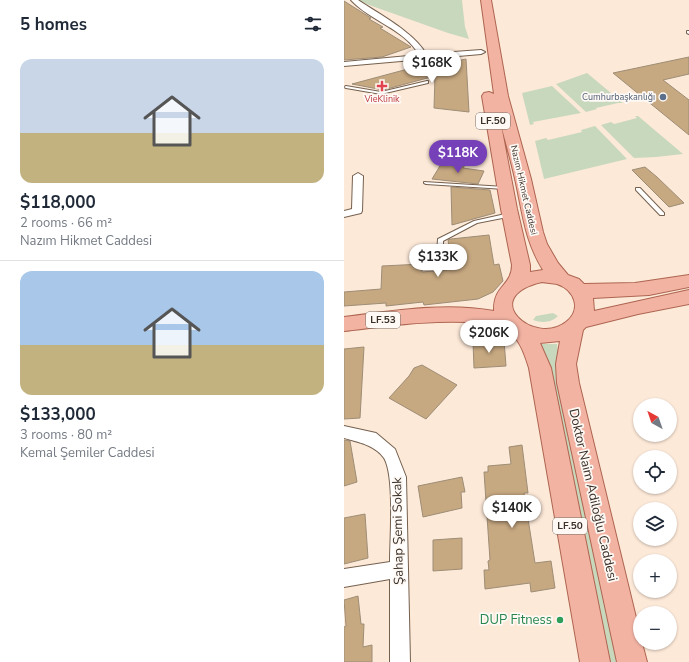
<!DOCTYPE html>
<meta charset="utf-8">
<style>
body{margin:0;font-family:"Nunito Sans",sans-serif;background:#f2f2f3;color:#1f2937;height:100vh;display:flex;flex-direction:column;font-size:15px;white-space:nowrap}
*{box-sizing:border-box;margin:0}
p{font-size:13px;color:#747a83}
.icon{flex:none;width:22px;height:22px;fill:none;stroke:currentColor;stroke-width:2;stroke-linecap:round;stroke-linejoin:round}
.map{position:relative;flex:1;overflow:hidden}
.panel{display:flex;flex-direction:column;background:#fff;width:344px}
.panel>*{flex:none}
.needle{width:26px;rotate:320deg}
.controls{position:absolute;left:289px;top:398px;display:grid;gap:8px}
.controls a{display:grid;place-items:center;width:44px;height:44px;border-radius:50%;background:#fff;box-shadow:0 1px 3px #0004;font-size:20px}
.price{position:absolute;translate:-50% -34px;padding:0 9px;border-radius:14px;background:#fff;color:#222;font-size:13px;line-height:26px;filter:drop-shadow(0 1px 2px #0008)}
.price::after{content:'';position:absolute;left:50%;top:24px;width:12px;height:9px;margin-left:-6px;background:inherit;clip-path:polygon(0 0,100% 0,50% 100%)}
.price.current{background:#7540b8;color:#fff}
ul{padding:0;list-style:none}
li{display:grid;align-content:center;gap:8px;height:212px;padding:0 20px}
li+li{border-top:1px solid #e0e1e3}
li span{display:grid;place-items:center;height:124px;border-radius:12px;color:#555}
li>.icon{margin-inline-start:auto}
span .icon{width:72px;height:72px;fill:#fffc;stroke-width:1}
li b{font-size:17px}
h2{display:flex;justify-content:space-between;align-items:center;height:48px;padding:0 20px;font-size:17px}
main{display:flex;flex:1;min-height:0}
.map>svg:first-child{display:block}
</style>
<main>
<section class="panel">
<h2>5 homes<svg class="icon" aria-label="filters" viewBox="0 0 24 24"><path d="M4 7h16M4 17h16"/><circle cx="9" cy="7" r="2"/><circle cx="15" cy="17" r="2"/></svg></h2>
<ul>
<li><span style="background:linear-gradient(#c9d6e8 60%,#c2b280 0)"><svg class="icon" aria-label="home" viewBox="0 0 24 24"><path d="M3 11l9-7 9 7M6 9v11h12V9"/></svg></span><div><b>$118,000</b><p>2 rooms · 66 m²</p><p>Nazım Hikmet Caddesi</p></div></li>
<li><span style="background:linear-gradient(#a9c7e8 60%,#c2b280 0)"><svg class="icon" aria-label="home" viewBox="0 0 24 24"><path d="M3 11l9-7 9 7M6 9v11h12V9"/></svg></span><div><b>$133,000</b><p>3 rooms · 80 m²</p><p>Kemal Şemiler Caddesi</p></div></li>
</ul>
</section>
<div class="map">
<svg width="345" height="662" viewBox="0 0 345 662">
<rect width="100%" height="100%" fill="#fde9d8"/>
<g fill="#c8d8bd">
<path d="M11,0H118L121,27L125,39L104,33Z"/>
<path d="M243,73L279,103H274L252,108L253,109L242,112L212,84Z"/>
<path d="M208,86L237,113L189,122L190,124L186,125L178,93Z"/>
<path d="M291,116H294L339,154L312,157L290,158L257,125L267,122L270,124L293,118Z"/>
<path d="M251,126L283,159L200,179L191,141L202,138L204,140L238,132L237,130Z"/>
<path d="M209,313L214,316C207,323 198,323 189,320L192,316Z"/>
<path d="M194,344H213L219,388L274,662H263Z"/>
</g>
<g fill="#c6a881" stroke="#9e8d76">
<path d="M0,1L27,18L25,19L39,27L36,28L67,47L38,57L0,60Z"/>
<path d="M345,57V74L319,80L345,100V135L269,73Z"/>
<path d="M122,59L125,112L90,108L91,76L39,90L8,84L75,66V69Z"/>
<path d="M99,161L121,165L119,168L140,171L134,184L88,179Z"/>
<path d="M301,167L313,177L340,203L325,207L288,170Z"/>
<path d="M107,187L146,190L151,213L108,225Z"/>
<path d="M145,235L150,265L155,264L159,281L149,292L134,299L80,305L79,302L42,306V303L0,306V292L37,289L38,266L78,264V272L103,270L102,261L107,260L104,240L107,239Z"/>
<path d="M160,340L162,366L130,368L129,342Z"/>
<path d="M20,347L16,418L0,419V349Z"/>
<path d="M78,365L113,385L82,419L45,398L65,376L70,368Z"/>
<path d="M0,440L6,441L13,482L0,486Z"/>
<path d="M178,445L184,493H180L191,563L207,561L211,588L187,592L186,583L141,589L140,570H145L144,561L146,560L140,472H144V466L167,464L165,447Z"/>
<path d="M118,477L121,492H117L118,508L79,517L74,486Z"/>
<path d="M21,514L24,558L0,564V518Z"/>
<path d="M118,538V569L89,571V540Z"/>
<path d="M14,596L17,624H20L19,647L28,645V662H0V627L2,626L0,600Z"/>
</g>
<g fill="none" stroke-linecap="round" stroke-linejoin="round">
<defs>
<g id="lane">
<path d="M343,31H345V34L343,33Z"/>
<path d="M83,81H84V83L37,94L2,88L0,87L2,86L37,92Z"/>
<path d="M80,182L161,187L163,188L161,189L82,184L80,183Z"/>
<path d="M292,188H296L320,213V215H316L292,190Z"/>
<path d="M166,213L168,215V216L133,223L99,241V253L96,255L93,253L94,239L130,221Z"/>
</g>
<g id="street">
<path d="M7,0H14C35,14 71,33 82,54L137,50L141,52L137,54L0,66V62L75,55C61,29 26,21 7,0Z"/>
<path d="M14,173L19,176L18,211L17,213L0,217V211L8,209L9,176Z"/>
<path d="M0,426L32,433L51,449L62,477L66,662H46V579L0,587V569L46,562C46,539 51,476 40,458C31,445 14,442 0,438Z"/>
</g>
<path id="primary" d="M137,0H147L164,96L187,179L199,232L203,244L214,263L224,275L235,279L240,284L291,283L345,275V287L305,295L249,298L250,311L345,290V304L294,314L242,327L239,330L232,364L235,383L296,634V643H298L303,662H273L213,383L212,364L216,341L196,343L207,368L266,662H236L185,368C180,352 175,337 160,328C154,324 144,324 136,323C91,319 45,326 0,331V317C49,311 101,302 150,311C149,285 168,286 168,265L157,209L138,96L140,93L145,92L150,94ZM157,125C162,143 167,161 171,179C179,214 180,239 199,270L186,272V265L173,209ZM198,282C203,283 208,283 213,284C231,290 238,310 222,322C190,347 133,297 198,282Z"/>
</defs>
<use href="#lane" stroke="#75604e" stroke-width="2"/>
<use href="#street" stroke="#75604e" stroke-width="2"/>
<use href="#primary" stroke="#ad6550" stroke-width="2"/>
<use href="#lane" fill="#fff" fill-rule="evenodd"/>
<use href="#street" fill="#fff" fill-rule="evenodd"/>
<use href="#primary" fill="#f3b3a3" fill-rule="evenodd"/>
</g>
<path fill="#e0444e" stroke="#fef9f5" stroke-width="1.5" d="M36 80h4v4h4v4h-4v4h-4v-4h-4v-4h4z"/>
<circle fill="#5c6f8a" stroke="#fef9f5" stroke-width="1.5" cx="319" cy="97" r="4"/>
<circle fill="#2e9e5b" stroke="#fef9f5" stroke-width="1.5" cx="216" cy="620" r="4"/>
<g text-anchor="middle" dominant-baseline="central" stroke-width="3.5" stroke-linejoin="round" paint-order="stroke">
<g font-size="9" fill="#4e5e75" stroke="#fef9f5" text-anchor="end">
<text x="311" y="97">Cumhurbaşkanlığı</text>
</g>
<g font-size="9" fill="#be3a42" stroke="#fef9f5">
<text x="38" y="99">VieKlinik</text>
</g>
<g font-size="9" fill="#3a3028" stroke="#fef9f5">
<text transform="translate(180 190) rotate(77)">Nazım Hikmet Caddesi</text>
</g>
<g fill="#fef9f5" stroke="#756c66" stroke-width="1">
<rect x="132" y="113" width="34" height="16" rx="3"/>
<rect x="22" y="312" width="34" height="16" rx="3"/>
<rect x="209" y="518" width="34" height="16" rx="3"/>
</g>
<g font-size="10" font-weight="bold" fill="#3a3028">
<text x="149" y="121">LF.50</text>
<text x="39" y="320">LF.53</text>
<text x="226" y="526">LF.50</text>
</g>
<g font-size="13" fill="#3a3028" stroke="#fef9f5">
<text transform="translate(249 495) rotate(77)">Doktor Naim Adiloğlu Caddesi</text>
<text transform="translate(54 531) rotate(-91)">Şahap Şemi Sokak</text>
</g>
<g font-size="13" fill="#27864d" stroke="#fef9f5" text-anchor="end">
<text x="208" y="620">DUP Fitness</text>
</g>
</g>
</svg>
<div class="controls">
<a><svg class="needle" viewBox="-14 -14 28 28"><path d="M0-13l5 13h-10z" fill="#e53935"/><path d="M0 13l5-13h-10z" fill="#747a83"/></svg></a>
<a><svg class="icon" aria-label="locate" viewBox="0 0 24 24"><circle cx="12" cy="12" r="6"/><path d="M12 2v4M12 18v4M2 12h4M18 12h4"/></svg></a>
<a><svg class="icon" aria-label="layers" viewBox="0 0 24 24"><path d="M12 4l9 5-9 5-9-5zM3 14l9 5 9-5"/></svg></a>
<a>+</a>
<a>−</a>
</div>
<b class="price" style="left:88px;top:84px">$168K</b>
<b class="price current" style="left:114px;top:174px">$118K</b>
<b class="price" style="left:94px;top:278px">$133K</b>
<b class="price" style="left:145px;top:354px">$206K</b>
<b class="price" style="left:168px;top:529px">$140K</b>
</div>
</main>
